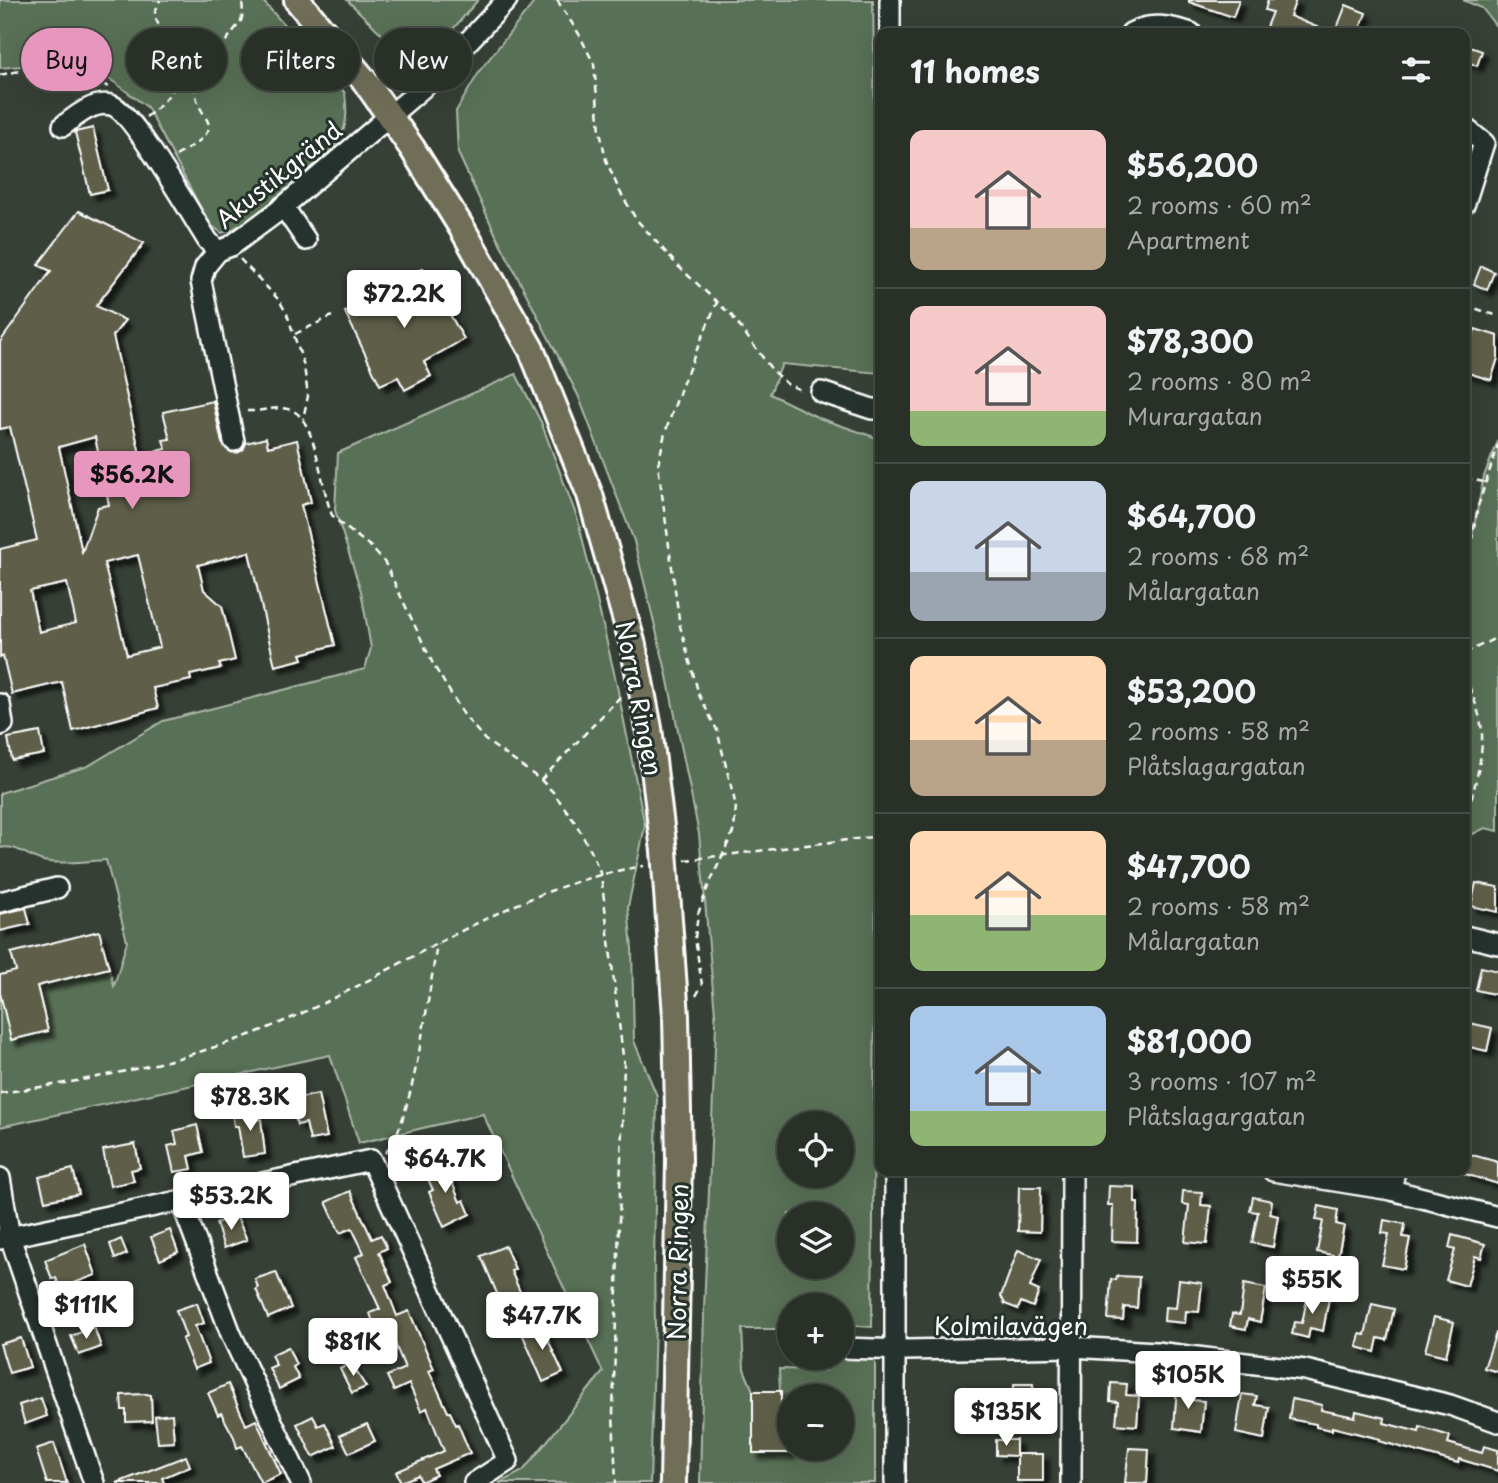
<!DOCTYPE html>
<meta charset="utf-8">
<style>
body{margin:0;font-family:"Playpen Sans",sans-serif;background:#313830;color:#f1f3f6;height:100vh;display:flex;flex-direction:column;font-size:26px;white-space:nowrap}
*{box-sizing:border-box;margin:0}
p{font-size:23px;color:#a5a9a8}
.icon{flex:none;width:38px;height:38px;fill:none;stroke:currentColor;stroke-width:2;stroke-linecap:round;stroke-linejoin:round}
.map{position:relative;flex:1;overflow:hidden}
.details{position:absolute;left:875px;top:28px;width:595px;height:1148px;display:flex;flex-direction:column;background:#293028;border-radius:14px;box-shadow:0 7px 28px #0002,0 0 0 2px #454b45}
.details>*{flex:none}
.guide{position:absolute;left:21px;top:28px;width:665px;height:63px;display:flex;gap:14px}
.fabs{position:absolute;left:777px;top:1111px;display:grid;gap:14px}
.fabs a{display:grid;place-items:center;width:77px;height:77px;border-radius:50%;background:#293028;box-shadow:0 7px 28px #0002,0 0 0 2px #454b45;font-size:35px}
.price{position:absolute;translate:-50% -60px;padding:0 16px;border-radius:7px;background:#fff;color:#222;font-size:23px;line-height:46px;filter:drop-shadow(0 2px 4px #0008)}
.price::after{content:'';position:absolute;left:50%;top:42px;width:21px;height:16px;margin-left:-10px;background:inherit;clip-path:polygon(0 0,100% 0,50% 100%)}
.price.current{background:#e797bd;color:#111}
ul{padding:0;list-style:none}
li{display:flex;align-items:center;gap:21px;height:175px;padding:0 35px}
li+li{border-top:2px solid #454b45}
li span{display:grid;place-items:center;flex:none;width:196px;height:140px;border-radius:14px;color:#555}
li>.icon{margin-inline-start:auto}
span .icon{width:84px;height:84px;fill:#fffc;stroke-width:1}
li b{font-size:30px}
h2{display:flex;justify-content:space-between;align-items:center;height:84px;padding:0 35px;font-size:30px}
.pill{padding:0 24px;border-radius:32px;background:#293028;box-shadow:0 7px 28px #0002,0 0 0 2px #454b45;font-size:24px;line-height:63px}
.pill.current{background:#e797bd;color:#111}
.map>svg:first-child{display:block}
</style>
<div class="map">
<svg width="1498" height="1483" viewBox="0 0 1498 1483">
<defs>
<filter id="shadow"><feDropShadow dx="6" dy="6" stdDeviation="2" flood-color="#0009"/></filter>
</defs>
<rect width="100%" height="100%" fill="#374036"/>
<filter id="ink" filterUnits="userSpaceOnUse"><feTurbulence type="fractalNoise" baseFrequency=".0143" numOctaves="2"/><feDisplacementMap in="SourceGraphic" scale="14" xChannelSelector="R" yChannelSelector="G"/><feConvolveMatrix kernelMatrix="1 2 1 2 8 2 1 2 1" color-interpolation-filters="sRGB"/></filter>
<g filter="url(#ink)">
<g fill="#597055" stroke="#acb8aa" stroke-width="2" fill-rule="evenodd">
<path d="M0,0H262L345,93C347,109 348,127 338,141C322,164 248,227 222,233L212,226L205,216L147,107L114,82L87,67L66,62L0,68Z"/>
<path d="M347,0H478L454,28L433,43L399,51Z"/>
<path d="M536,0H873L879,373L782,364L770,394L819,418L880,439L872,1327L842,1325V1306H789V1329H742L744,1369L753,1391V1453H805V1449H842V1396H789V1419H781L779,1369L825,1370L826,1358H875V1483H700L704,1309L716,1025L699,834L666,671L634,541L578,395L496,235L458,153L456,111L481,69ZM789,1124H842V1176H789ZM789,1214H842V1267H789Z"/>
<path d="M1463,0H1498V29L1482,8Z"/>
<path d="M516,374L541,422L578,520L616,681L645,826L628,907L632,949L634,1041L657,1096L654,1262L655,1325L650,1483H499L523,1471L603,1372L483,1114L359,1143L330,1055L0,1127V993L48,1031L37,986L109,968L114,986L127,941L106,860C86,861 63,865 43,861C28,857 16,844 0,848V793L88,766L163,721L365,669L371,648L361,591L335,510L338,453Z"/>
<path d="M1498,441V831L1485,828L1465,838V572L1484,476Z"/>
</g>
<g fill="#5f5e4a" stroke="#fff" stroke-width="2" fill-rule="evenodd" filter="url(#shadow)">
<path d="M1189,0H1239L1233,17L1189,2Z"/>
<path d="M1268,0H1296L1290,16L1331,33H1283L1266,27L1272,12L1265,10Z"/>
<path d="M1346,5L1366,13L1358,33H1335Z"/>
<path d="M1465,45L1482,51L1477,66L1465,61Z"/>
<path d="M93,128L108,190L90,194L75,132Z"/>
<path d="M79,211L144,243L96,306L125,320L113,336L140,454L166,449L163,440L170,439L163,412L213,401L222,443L230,452L237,453L243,450L246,443L266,438L268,447L297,440L311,502L301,505L335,645L301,654L303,659L275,666L249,552L198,565L204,590L222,606L235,660L219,664L221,668L190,675L191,680L153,688L158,708L73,731L62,682L12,694L3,656L0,657V549L37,540L10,427L0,429V342L51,271L38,265ZM95,437L109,505L98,507L82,552L59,447ZM138,555L160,647L127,655L104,563ZM67,583L76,623L39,632L30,591Z"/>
<path d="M1481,266L1494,272L1487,290L1474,284Z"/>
<path d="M423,268L464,339L424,362L431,376L405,390L398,377L380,385L345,312Z"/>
<path d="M1475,329L1498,336V358L1491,380L1465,372V360Z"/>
<path d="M40,732L44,754L12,760L8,738Z"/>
<path d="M1476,883L1498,887V912L1471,906Z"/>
<path d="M26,908L30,924L0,931V914Z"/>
<path d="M99,931L109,968L37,986L48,1031L11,1040L0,993V975L16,971L11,953Z"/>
<path d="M1481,967L1498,971V995L1476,990Z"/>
<path d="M1465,1022L1492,1028L1487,1051L1465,1046Z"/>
<path d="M318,1094L327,1137L310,1140L306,1123L297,1125L291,1100Z"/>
<path d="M254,1109L256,1120L261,1119L265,1154L243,1157L238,1126H234L232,1112Z"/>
<path d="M197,1125L203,1152L189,1156L192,1169L174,1172L168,1146L177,1144L174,1131Z"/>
<path d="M135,1144L140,1168L131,1170L134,1181L110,1186L103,1150Z"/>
<path d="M1465,1153L1498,1162V1184L1465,1174Z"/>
<path d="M444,1162L460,1202L464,1200L470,1214L444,1227L429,1192L433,1190L424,1170Z"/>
<path d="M73,1169L79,1194L45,1201L39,1177Z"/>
<path d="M1109,1186L1135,1187V1203H1138L1137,1242L1112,1241L1113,1205H1108Z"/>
<path d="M1019,1187H1041L1040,1232L1018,1231Z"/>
<path d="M350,1191L372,1239L381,1235L387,1248L379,1252L392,1282L385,1285L397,1316L409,1311L434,1369L429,1371L448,1412H450L456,1425L458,1424L470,1453L433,1469L436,1475L421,1482L418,1475L401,1482L396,1472L444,1451L427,1408L421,1411L409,1384L394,1391L387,1376L405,1368L391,1334L385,1337L379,1323L374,1325L370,1313L380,1309L356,1257L364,1253L352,1228L340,1233L326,1202Z"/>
<path d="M1183,1191L1202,1192L1201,1205L1211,1206L1207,1244L1185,1242L1189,1205L1182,1204Z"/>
<path d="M1253,1197L1272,1201L1270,1214L1278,1216L1273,1247L1252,1243L1258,1212L1250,1211Z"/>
<path d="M1319,1206L1338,1210L1336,1224L1344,1226L1338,1256L1317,1252L1323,1221L1316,1220Z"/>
<path d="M236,1215L247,1240L224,1248L216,1223Z"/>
<path d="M1384,1220L1405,1224L1403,1237L1410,1238L1404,1269L1382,1265L1389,1234L1382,1233Z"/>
<path d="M170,1230L178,1252L160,1260L151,1237Z"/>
<path d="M1452,1235L1485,1244L1481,1258L1475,1256L1467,1286L1446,1280L1455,1250L1449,1248Z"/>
<path d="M121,1239L127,1254L115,1259L110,1244Z"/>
<path d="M85,1244L96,1275L60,1288L56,1278L52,1279L45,1260Z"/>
<path d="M505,1246L515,1269L511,1271L524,1301L504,1310L481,1256Z"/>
<path d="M1018,1250L1041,1259L1030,1287L1039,1291L1033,1307L1021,1302L1018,1309L1005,1304L1001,1296Z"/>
<path d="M276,1272L291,1308L268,1318L256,1289L258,1288L255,1279Z"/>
<path d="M1117,1276L1139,1277L1137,1308L1124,1307L1123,1320L1108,1319L1111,1279L1116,1280Z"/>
<path d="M1179,1280L1202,1283L1199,1312L1186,1311L1185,1323L1164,1321L1165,1307L1176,1308Z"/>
<path d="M1244,1284L1266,1288L1260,1322L1248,1319L1246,1329L1230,1326L1232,1314L1240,1315Z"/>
<path d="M1308,1294L1329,1298L1323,1331L1310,1328L1308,1338L1292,1334L1295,1322L1302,1323Z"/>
<path d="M197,1303L204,1323L195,1326L209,1363L194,1369L182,1339L186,1337L176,1310Z"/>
<path d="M1372,1304L1394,1309L1387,1340L1378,1338L1375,1352L1357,1347L1360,1334L1365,1335Z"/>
<path d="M1434,1317L1454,1322L1446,1356L1425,1351Z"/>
<path d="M540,1322L563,1373L543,1382L521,1331Z"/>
<path d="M94,1327L101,1347L79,1355L71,1336Z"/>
<path d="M1496,1333H1498V1372L1484,1368Z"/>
<path d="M21,1338L30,1367L9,1373L0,1344Z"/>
<path d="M288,1347L296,1365L293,1367L299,1379L279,1389L269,1368L276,1365L271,1355Z"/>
<path d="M351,1363L366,1387L352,1393L340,1369Z"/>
<path d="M1111,1383L1127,1384L1126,1395L1139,1396L1137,1426L1116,1424L1118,1402L1110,1401Z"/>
<path d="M228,1384L246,1425L256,1420L281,1474L261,1483L242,1446L237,1448L234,1437L221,1413L218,1415L208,1393Z"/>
<path d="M1014,1384H1033L1034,1399H1044V1422L1019,1423V1400H1014Z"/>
<path d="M1177,1386L1192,1388L1190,1400L1204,1401L1201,1432L1174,1428Z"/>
<path d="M753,1391H781V1419H789V1453H753Z"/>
<path d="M146,1394L151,1395L152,1421L126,1422V1410H122L121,1395Z"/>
<path d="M1242,1394L1257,1396L1255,1405L1269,1407L1264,1439L1236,1433Z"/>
<path d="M41,1398L47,1416L25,1424L19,1405Z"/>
<path d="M1292,1399L1322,1405L1321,1410L1355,1417L1356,1411L1385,1418L1384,1423L1419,1432L1420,1427L1450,1436L1448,1443L1482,1453L1484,1446L1498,1450V1471L1459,1459L1458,1463L1379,1441L1380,1439L1332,1427V1430L1316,1427V1424L1289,1419Z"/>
<path d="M172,1414L174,1442L158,1443L155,1416Z"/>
<path d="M313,1416L318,1426L325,1423L336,1446L313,1457L297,1424Z"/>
<path d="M367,1424L375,1441L349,1453L340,1435Z"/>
<path d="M996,1440H1016V1456L996,1455Z"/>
<path d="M54,1443L67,1483H47L36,1449Z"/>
<path d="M1129,1448L1149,1449L1147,1483H1125Z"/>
<rect x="1017" y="1454" width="26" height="27"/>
<path d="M186,1456L190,1466L162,1478L164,1483H117Z"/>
</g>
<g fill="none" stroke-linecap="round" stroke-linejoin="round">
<defs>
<g id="minor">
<path d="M890,33V0"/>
<path d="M1131,33C1150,22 1170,26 1191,33"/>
<path d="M63,126C76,116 93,101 111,105C132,110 193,218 208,241L218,251L231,246L277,212L433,79L507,0"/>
<path d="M1465,128L1484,143L1465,203"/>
<path d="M283,206L306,240"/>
<path d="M218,251L205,267L201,281L234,441"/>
<path d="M821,392L872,409H880"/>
<path d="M0,704L3,724L0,725"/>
<path d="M0,902L57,888"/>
<path d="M1465,936L1498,944"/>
<path d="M895,1171V1483"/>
<path d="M1273,1171L1391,1190L1498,1217"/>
<path d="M0,1178L10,1237L94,1483"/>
<path d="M1391,1190L1395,1171"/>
<path d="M181,1201L231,1334L301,1483"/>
<path d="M0,1239L371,1160L508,1461L474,1483"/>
<path d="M842,1348L906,1350L1072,1347L1156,1352L1305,1370L1450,1405L1498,1422"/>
<path d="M1071,1483L1072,1171"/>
</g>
<path id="major" d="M297,0L365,81L412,148L463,230L531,349L590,495L633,645L649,728L664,851L676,1016L679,1160L673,1483"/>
</defs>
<use href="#minor" stroke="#fff" stroke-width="24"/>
<use href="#major" stroke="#fff" stroke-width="30"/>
<g stroke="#fff" stroke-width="2.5" stroke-dasharray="7 5" stroke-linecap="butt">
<path d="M557,0L579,34L594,64L600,131L606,160L619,190L636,219L678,266L732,316L772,370L787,384L803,391"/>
<path d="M0,75C40,66 71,64 108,87"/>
<path d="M146,117C195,79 176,63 154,15L160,0"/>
<path d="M176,156C238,120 193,126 195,82L241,21L243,13L242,0"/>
<path d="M240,259L279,300L287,314L304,366L308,396L303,419"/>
<path d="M1465,305L1498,316"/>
<path d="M295,334L332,316"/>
<path d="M247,411C261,412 277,405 291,410C317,419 321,490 332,515L340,523L371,547L385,563L434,666L464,715L485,740L541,780L553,792L575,822L591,851L601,875L624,1064L613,1413L616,1483"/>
<path d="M1465,478L1484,482"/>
<path d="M1465,577L1478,506L1498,445"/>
<path d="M1465,653L1498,637"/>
<path d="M1465,676C1472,694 1481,714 1482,733C1483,764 1471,796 1465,825"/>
<path d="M541,780L621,696"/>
<path d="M685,860L880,836"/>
<path d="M696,996L702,985L695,938L698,914L707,889L734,830L736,806L717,730L699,695L680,626L658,465L665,433L682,385L717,302"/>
<path d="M0,1093C102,1079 204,1058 298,1015C412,964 517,885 644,866"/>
<path d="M385,1153C412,1128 430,986 437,944"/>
</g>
<use href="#minor" stroke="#26332d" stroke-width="19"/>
<use href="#major" stroke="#716e59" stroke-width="24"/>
</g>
</g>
<g text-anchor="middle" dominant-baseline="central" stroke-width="6" stroke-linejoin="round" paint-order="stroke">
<g font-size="24" fill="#fff" stroke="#26332d">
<text transform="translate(278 174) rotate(-39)">Akustikgränd</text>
<text transform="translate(640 698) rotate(79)">Norra Ringen</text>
<text transform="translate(677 1262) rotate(-89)">Norra Ringen</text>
<text x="1011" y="1325">Kolmilavägen</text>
</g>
</g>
</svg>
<div class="fabs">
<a><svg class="icon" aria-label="locate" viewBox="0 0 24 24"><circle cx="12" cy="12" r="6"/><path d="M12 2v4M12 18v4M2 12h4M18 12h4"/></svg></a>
<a><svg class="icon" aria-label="layers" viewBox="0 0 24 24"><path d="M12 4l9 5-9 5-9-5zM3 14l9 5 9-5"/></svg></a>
<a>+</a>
<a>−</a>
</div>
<b class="price" style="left:404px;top:330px">$72.2K</b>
<b class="price current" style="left:132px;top:511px">$56.2K</b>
<b class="price" style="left:250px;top:1133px">$78.3K</b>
<b class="price" style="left:445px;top:1195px">$64.7K</b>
<b class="price" style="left:231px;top:1232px">$53.2K</b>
<b class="price" style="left:1312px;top:1316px">$55K</b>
<b class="price" style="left:86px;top:1341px">$111K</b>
<b class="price" style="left:542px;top:1352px">$47.7K</b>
<b class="price" style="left:353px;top:1378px">$81K</b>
<b class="price" style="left:1188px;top:1411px">$105K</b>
<b class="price" style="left:1006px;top:1448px">$135K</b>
<div class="guide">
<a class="pill current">Buy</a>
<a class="pill">Rent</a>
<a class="pill">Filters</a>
<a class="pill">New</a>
</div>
<section class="details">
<h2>11 homes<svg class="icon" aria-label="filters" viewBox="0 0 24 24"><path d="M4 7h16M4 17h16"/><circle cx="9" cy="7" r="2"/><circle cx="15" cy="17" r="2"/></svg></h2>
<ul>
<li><span style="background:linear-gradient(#f6c9c9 70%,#b9a48a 0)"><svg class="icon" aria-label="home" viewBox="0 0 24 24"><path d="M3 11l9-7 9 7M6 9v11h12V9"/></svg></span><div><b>$56,200</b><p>2 rooms · 60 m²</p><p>Apartment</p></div></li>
<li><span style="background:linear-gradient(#f6c9c9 75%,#8fb573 0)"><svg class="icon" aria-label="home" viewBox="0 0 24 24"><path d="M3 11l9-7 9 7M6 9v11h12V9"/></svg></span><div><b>$78,300</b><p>2 rooms · 80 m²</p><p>Murargatan</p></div></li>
<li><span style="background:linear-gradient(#c9d6e8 65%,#9aa5b1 0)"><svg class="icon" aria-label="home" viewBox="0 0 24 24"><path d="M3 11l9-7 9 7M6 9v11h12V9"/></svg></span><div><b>$64,700</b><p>2 rooms · 68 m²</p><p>Målargatan</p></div></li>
<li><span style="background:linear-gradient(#ffd9b3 60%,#b9a48a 0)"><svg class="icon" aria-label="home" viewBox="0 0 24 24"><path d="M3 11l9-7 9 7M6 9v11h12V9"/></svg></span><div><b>$53,200</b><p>2 rooms · 58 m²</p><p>Plåtslagargatan</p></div></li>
<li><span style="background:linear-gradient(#ffd9b3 60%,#8fb573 0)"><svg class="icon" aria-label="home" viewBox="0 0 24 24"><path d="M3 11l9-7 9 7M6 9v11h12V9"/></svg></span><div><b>$47,700</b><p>2 rooms · 58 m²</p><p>Målargatan</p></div></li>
<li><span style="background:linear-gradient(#a9c7e8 75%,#8fb573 0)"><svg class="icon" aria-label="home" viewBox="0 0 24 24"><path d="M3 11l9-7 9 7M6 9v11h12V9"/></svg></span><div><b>$81,000</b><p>3 rooms · 107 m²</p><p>Plåtslagargatan</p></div></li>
</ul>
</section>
</div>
